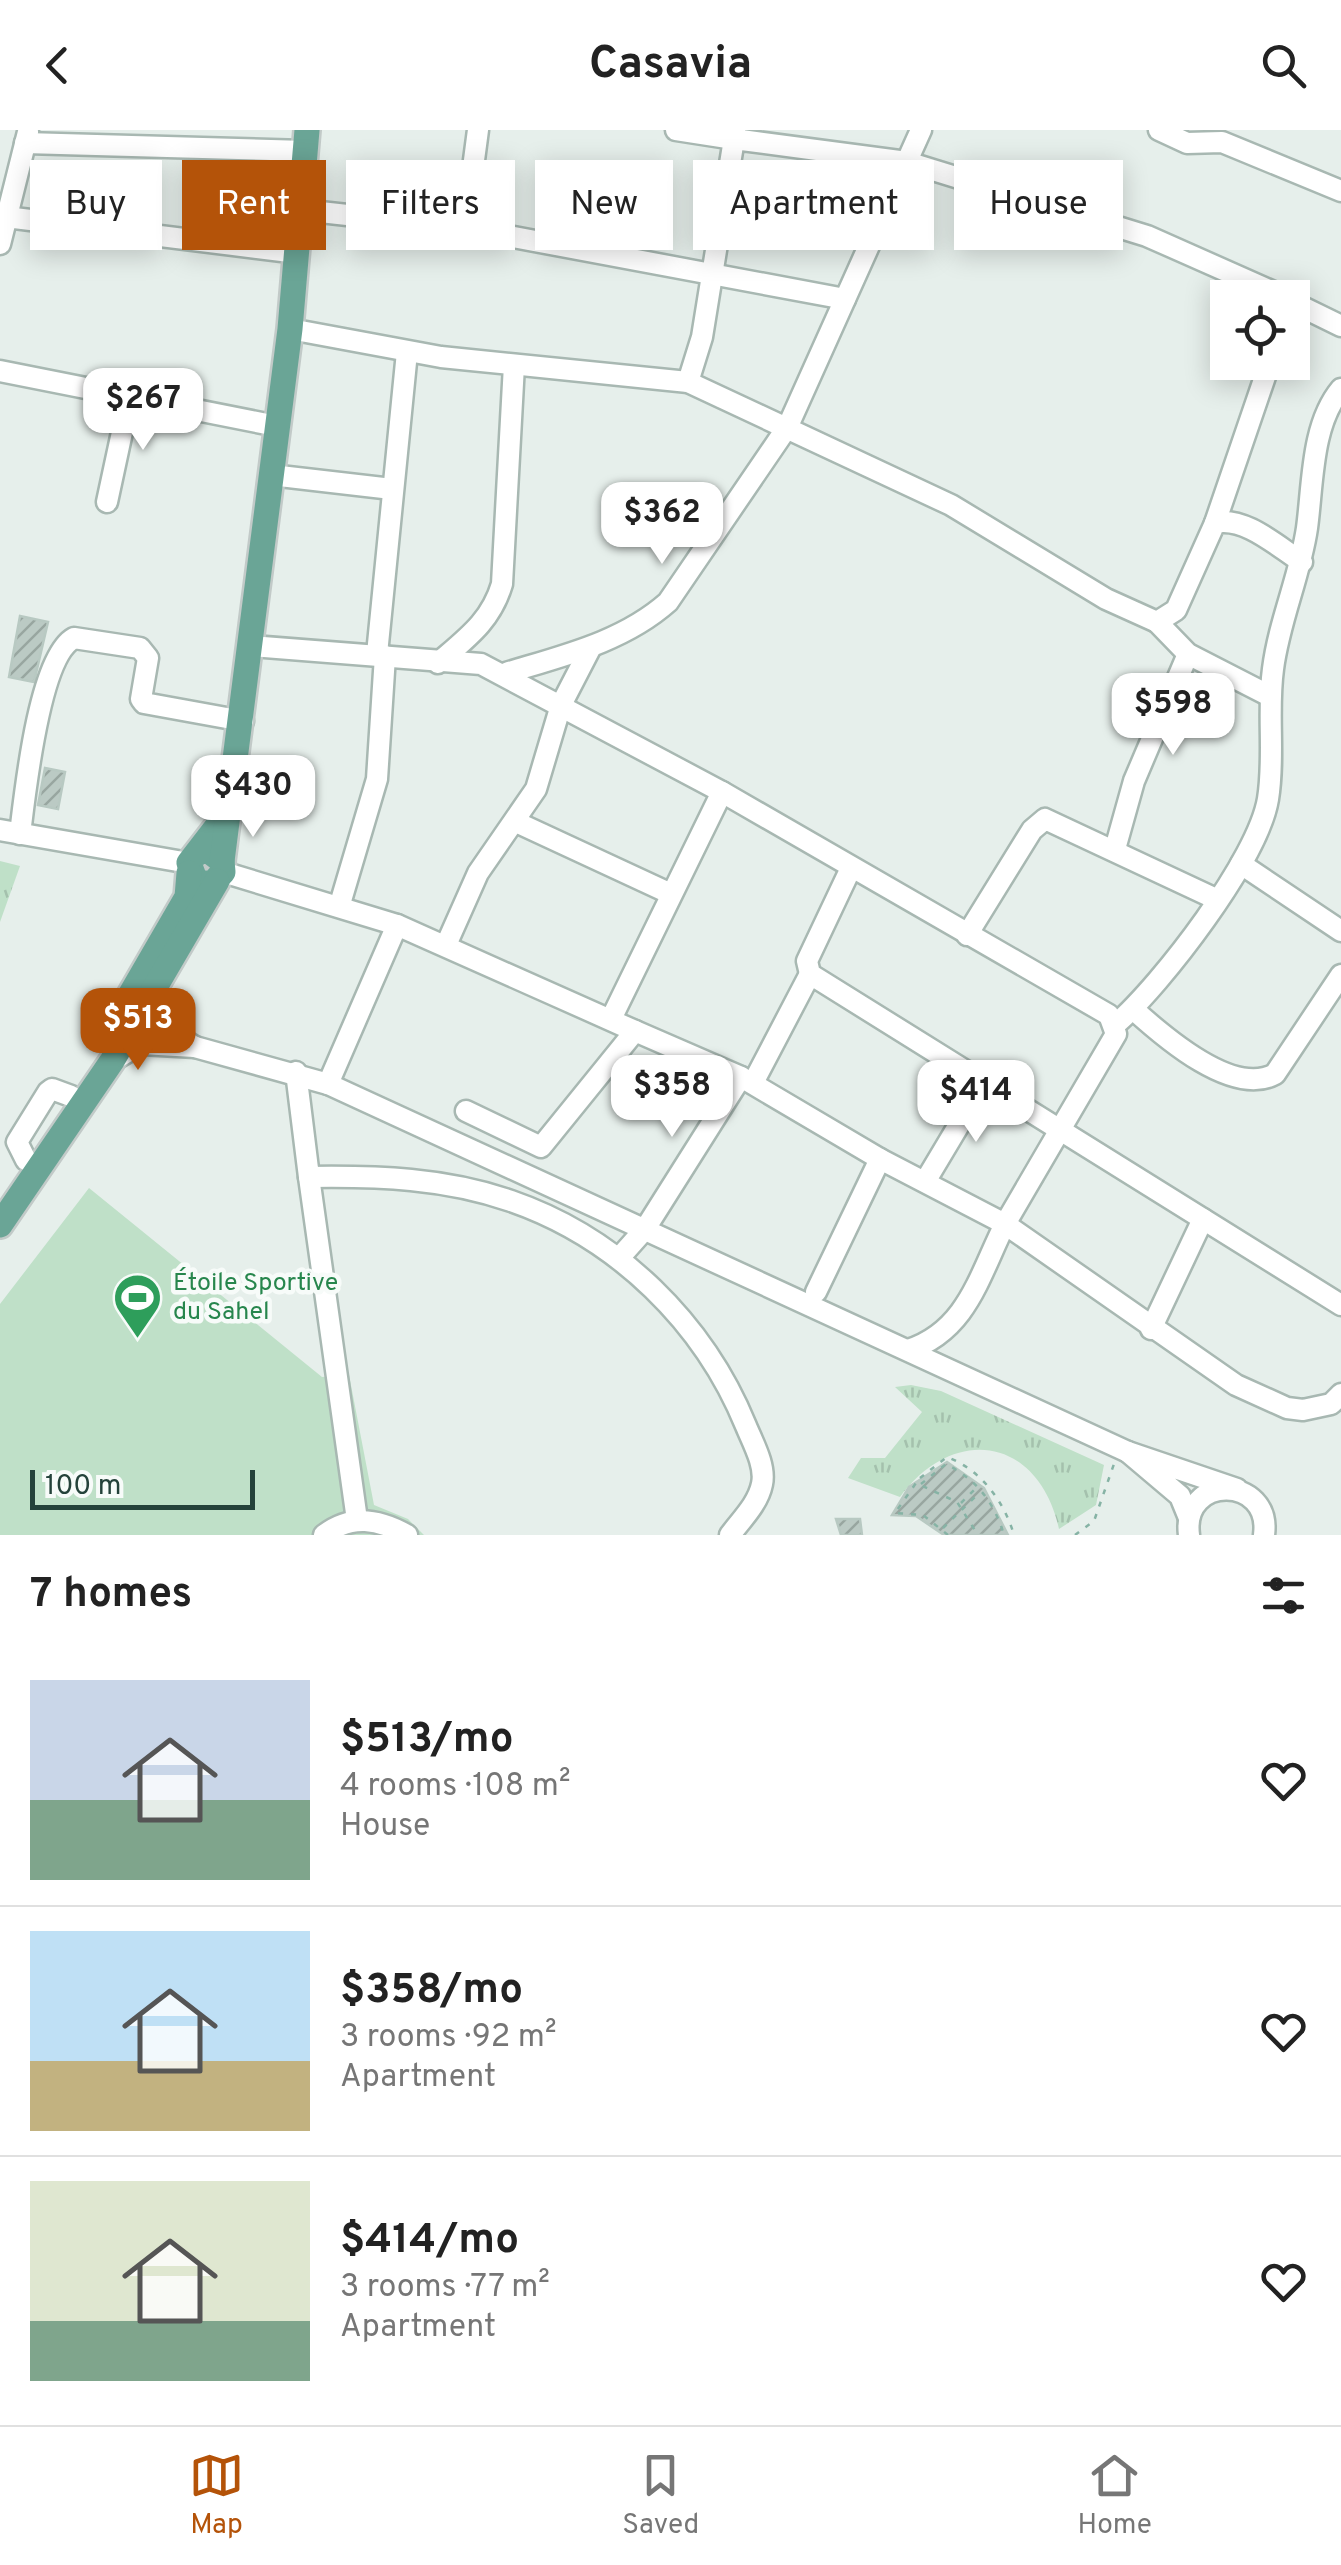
<!DOCTYPE html>
<meta charset="utf-8">
<style>
body{margin:0;font-family:Overpass,sans-serif;background:#f6f6f6;color:#222;height:100vh;display:flex;flex-direction:column;font-size:38px;white-space:nowrap}
*{box-sizing:border-box;margin:0}
p{font-size:32px;color:#767676}
.icon{flex:none;width:55px;height:55px;fill:none;stroke:currentColor;stroke-width:2;stroke-linecap:round;stroke-linejoin:round}
.map{position:relative;height:1405px;overflow:hidden}
.panel{display:flex;flex-direction:column;background:#fff;flex:1}
.panel>*{flex:none}
.banner{position:absolute;left:30px;top:30px;width:1282px;height:90px;display:flex;gap:20px}
.tools{position:absolute;left:1210px;top:150px;display:grid;gap:20px}
.tools a{display:grid;place-items:center;width:100px;height:100px;border-radius:0px;background:#fff;box-shadow:0 5px 25px #0003;font-size:50px}
.scale{position:absolute;left:30px;bottom:25px;width:225px;box-sizing:border-box;padding-left:10px;border:5px solid #24423a;border-top:0;font-size:28px;line-height:35px;white-space:nowrap;color:#24423a;-webkit-text-stroke:8px #f7fbf9;paint-order:stroke}
.price{position:absolute;translate:-50% -85px;padding:0 22px;border-radius:20px;background:#fff;color:#222;font-size:32px;line-height:65px;filter:drop-shadow(0 2px 5px #0008)}
.price::after{content:'';position:absolute;left:50%;top:60px;width:30px;height:22px;margin-left:-15px;background:inherit;clip-path:polygon(0 0,100% 0,50% 100%)}
.price.current{background:#b45309;color:#fff}
ul{padding:0;list-style:none}
li{display:flex;align-items:center;gap:30px;height:250px;padding:0 30px}
li+li{border-top:2px solid #e0e0e0}
li span{display:grid;place-items:center;flex:none;width:280px;height:200px;border-radius:0px;color:#555}
li>.icon{margin-inline-start:auto}
span .icon{width:120px;height:120px;fill:#fffc;stroke-width:1}
li b{font-size:42px}
h2{display:flex;justify-content:space-between;align-items:center;height:120px;padding:0 30px;font-size:42px}
.pill{padding:0 35px;border-radius:0px;background:#fff;box-shadow:0 5px 25px #0003;font-size:35px;line-height:90px}
.pill.current{background:#b45309;color:#fff}
header{display:flex;justify-content:space-between;align-items:center;height:130px;padding:0 30px;background:#fff;font-size:45px;font-weight:700}
.tabs{display:flex;justify-content:space-around;align-items:center;height:140px;border-top:2px solid #e0e0e0;background:#fff;font-size:28px;color:#767676}
.tabs a{display:grid;justify-items:center;gap:5px}
.tabs .current{color:#b45309}
.map>svg:first-child{display:block}
</style>
<header><svg class="icon" aria-label="back" viewBox="0 0 24 24"><path d="M15 5l-7 7 7 7"/></svg>Casavia<svg class="icon" aria-label="search" viewBox="0 0 24 24"><circle cx="10" cy="10" r="6"/><path d="M15 15l6 6"/></svg></header>
<div class="map">
<svg width="1341" height="1405" viewBox="0 0 1341 1405">
<defs>
<pattern id="grass-tufts" width="24" height="20" patternUnits="userSpaceOnUse" patternTransform="scale(2.5)"><rect width="24" height="20" fill="#bfe0c8"/><path d="M3 7l-1-3M5 7V3M7 7l1-3M15 17l-1-3M17 17v-4M19 17l1-3" fill="none" stroke="#a4c1ad"/></pattern>
<pattern id="building-hatch" width="6" height="6" patternUnits="userSpaceOnUse" patternTransform="scale(2.5)"><rect width="6" height="6" fill="#bbcac4"/><path d="M-1 1l2-2M0 6l6-6M5 7l2-2" fill="none" stroke="#98a6a0"/></pattern>
</defs>
<rect width="100%" height="100%" fill="#e6efeb"/>
<g fill="url(#grass-tufts)">
<path d="M0,731L20,736L0,792Z"/>
<path d="M911,1255L941,1261L1104,1335L1096,1375L1059,1399C1039,1308 955,1293 900,1367L848,1348L861,1328H885L922,1282L895,1257Z"/>
</g>
<path fill="#bfe0c8" d="M89,1058L322,1247L349,1245L374,1375L408,1389L424,1405H0V1174Z"/>
<g fill="url(#building-hatch)" stroke="#b8c9c2" stroke-width="2.5">
<path d="M20,486L48,492L34,552L9,547Z"/>
<path d="M45,638L65,642L58,679L38,675Z"/>
<path d="M947,1332L984,1358L1008,1405H944L916,1386L892,1385L909,1357Z"/>
<path d="M836,1389H860L862,1405H841Z"/>
</g>
<g fill="none" stroke-linecap="round" stroke-linejoin="round">
<defs>
<g id="minor">
<path d="M676,0L734,9L735,0"/>
<path d="M1159,0L1187,13L1222,12L1341,61"/>
<path d="M25,13L305,21"/>
<path d="M302,80L465,98L845,169"/>
<path d="M6,87L298,123"/>
<path d="M465,98L478,0"/>
<path d="M0,114L28,2"/>
<path d="M1292,172L1341,196"/>
<path d="M290,199L441,227L688,252L951,375L1106,469L1157,492L1176,480L1215,393C1245,386 1278,417 1302,432"/>
<path d="M0,241L277,296"/>
<path d="M688,252L702,207L734,9L907,32L1147,106L1287,168"/>
<path d="M271,345L392,359"/>
<path d="M107,372L130,265"/>
<path d="M1215,393L1270,232"/>
<path d="M1157,492L1188,524L1270,566"/>
<path d="M252,516L481,534L722,662L611,889"/>
<path d="M377,524L407,222"/>
<path d="M438,533C467,508 491,491 502,454L514,235"/>
<path d="M506,543C562,526 623,512 668,472L788,296L921,0"/>
<path d="M516,692L669,763"/>
<path d="M0,700L189,733"/>
<path d="M20,704C25,663 39,527 74,508L140,518L148,528L141,569L144,573L243,591"/>
<path d="M1115,719L1134,651L1188,524"/>
<path d="M1241,734L1341,801"/>
<path d="M851,738L807,831L810,844L1341,1175"/>
<path d="M223,742L397,795L635,901L541,1017L466,981"/>
<path d="M340,774L377,649L385,526"/>
<path d="M967,805L1032,700L1045,689L1216,769"/>
<path d="M446,815L478,743L536,659L561,575L591,517"/>
<path d="M1133,879C1165,908 1233,967 1275,944L1341,845"/>
<path d="M1116,894C1162,854 1258,729 1268,669C1275,626 1267,582 1273,539C1279,491 1300,446 1307,398C1313,354 1311,295 1341,259"/>
<path d="M635,901L741,947L880,1029L1005,1094L1116,904L1109,885L722,662"/>
<path d="M195,917L328,954L1128,1322"/>
<path d="M114,930L141,914L195,917C171,902 148,893 154,862"/>
<path d="M296,942L309,1047C378,1046 445,1048 511,1071C618,1108 704,1193 746,1296C753,1313 766,1336 762,1354C758,1374 741,1390 730,1405"/>
<path d="M753,953L810,844"/>
<path d="M328,954L397,795"/>
<path d="M26,1030L17,1012L48,962L52,959L71,966"/>
<path d="M309,1047L357,1390"/>
<path d="M926,1050L984,953"/>
<path d="M620,1127L645,1099L741,947"/>
<path d="M816,1162L880,1029"/>
<path d="M1151,1199L1203,1089"/>
<path d="M908,1220C967,1201 979,1146 1005,1094L1236,1255L1287,1278L1303,1280L1331,1274L1341,1264"/>
<path d="M1189,1388L1180,1366L1128,1322L1237,1359"/>
<path d="M324,1405C351,1384 379,1389 407,1405"/>
<path d="M1189,1405C1181,1344 1272,1345 1264,1405"/>
</g>
<g id="major">
<path d="M198,722L209,721L222,731L223,742L212,754L196,752L189,733L226,685"/>
<path d="M222,731L290,199L307,0"/>
<path d="M129,867L187,767L189,743"/>
<path d="M0,1095L112,931L217,751"/>
</g>
</defs>
<use href="#minor" stroke="#a8b8b2" stroke-width="25"/>
<use href="#major" stroke="#c2cac8" stroke-width="30"/>
<g stroke="#86b3a5" stroke-width="2.5" stroke-dasharray="5 8" stroke-linecap="butt">
<path d="M920,1348L947,1327C981,1340 1004,1371 1014,1405"/>
<path d="M921,1354L946,1334C977,1350 994,1372 1004,1405"/>
<path d="M961,1373L977,1357"/>
<path d="M943,1398L978,1364"/>
<path d="M948,1405L923,1385L895,1383L916,1353L957,1372L978,1405"/>
<path d="M1075,1405L1094,1391L1114,1334"/>
</g>
<use href="#minor" stroke="#fff" stroke-width="20"/>
<use href="#major" stroke="#6aa596" stroke-width="25"/>
</g>
<defs>
<symbol id="stadium-pin" viewBox="-11 -11 22 30"><path d="M0 17L-7.5 6A9.5 9.5 0 1 1 7.5 6Z" fill="#2e9e5b" stroke="#f7fbf9"/><path d="M0-5a6.5 5 0 1 0 0 10a6.5 5 0 1 0 0-10ZM-3.5-1.8h7v3.6h-7Z" fill="#fff"/></symbol>
</defs>
<g fill-rule="evenodd">
<use href="#stadium-pin" x="110" y="1140" width="55" height="75"/>
</g>
<g text-anchor="middle" dominant-baseline="central" stroke-width="9" stroke-linejoin="round" paint-order="stroke">
<g font-size="25" fill="#27864d" stroke="#f7fbf9" text-anchor="start">
<text x="173" y="1154">Étoile Sportive<tspan x="173" dy="29">du Sahel</tspan></text>
</g>
</g>
</svg>
<div class="tools">
<a><svg class="icon" aria-label="locate" viewBox="0 0 24 24"><circle cx="12" cy="12" r="6"/><path d="M12 2v4M12 18v4M2 12h4M18 12h4"/></svg></a>
</div>
<div class="scale">100 m</div>
<b class="price" style="left:143px;top:323px">$267</b>
<b class="price" style="left:662px;top:437px">$362</b>
<b class="price" style="left:1173px;top:628px">$598</b>
<b class="price" style="left:253px;top:710px">$430</b>
<b class="price current" style="left:138px;top:943px">$513</b>
<b class="price" style="left:672px;top:1010px">$358</b>
<b class="price" style="left:976px;top:1015px">$414</b>
<div class="banner">
<a class="pill">Buy</a>
<a class="pill current">Rent</a>
<a class="pill">Filters</a>
<a class="pill">New</a>
<a class="pill">Apartment</a>
<a class="pill">House</a>
</div>
</div>
<section class="panel">
<h2>7 homes<svg class="icon" aria-label="filters" viewBox="0 0 24 24"><path d="M4 7h16M4 17h16"/><circle cx="9" cy="7" r="2"/><circle cx="15" cy="17" r="2"/></svg></h2>
<ul>
<li><span style="background:linear-gradient(#c9d6e8 60%,#7fa58c 0)"><svg class="icon" aria-label="home" viewBox="0 0 24 24"><path d="M3 11l9-7 9 7M6 9v11h12V9"/></svg></span><div><b>$513/mo</b><p>4 rooms · 108 m²</p><p>House</p></div><svg class="icon" aria-label="heart" viewBox="0 0 24 24"><path d="M12 20l-8-8c-3-5 5-10 8-4 3-6 11-1 8 4z"/></svg></li>
<li><span style="background:linear-gradient(#bfe0f5 65%,#c2b280 0)"><svg class="icon" aria-label="home" viewBox="0 0 24 24"><path d="M3 11l9-7 9 7M6 9v11h12V9"/></svg></span><div><b>$358/mo</b><p>3 rooms · 92 m²</p><p>Apartment</p></div><svg class="icon" aria-label="heart" viewBox="0 0 24 24"><path d="M12 20l-8-8c-3-5 5-10 8-4 3-6 11-1 8 4z"/></svg></li>
<li><span style="background:linear-gradient(#dfe7d0 70%,#7fa58c 0)"><svg class="icon" aria-label="home" viewBox="0 0 24 24"><path d="M3 11l9-7 9 7M6 9v11h12V9"/></svg></span><div><b>$414/mo</b><p>3 rooms · 77 m²</p><p>Apartment</p></div><svg class="icon" aria-label="heart" viewBox="0 0 24 24"><path d="M12 20l-8-8c-3-5 5-10 8-4 3-6 11-1 8 4z"/></svg></li>
</ul>
</section>
<nav class="tabs">
<a class="current"><svg class="icon" aria-label="map" viewBox="0 0 24 24"><path d="M3 6l6-2 6 2 6-2v14l-6 2-6-2-6 2zM9 4v14M15 6v14"/></svg>Map</a>
<a><svg class="icon" aria-label="saved" viewBox="0 0 24 24"><path d="M7 4h10v16l-5-4-5 4z"/></svg>Saved</a>
<a><svg class="icon" aria-label="home" viewBox="0 0 24 24"><path d="M3 11l9-7 9 7M6 9v11h12V9"/></svg>Home</a>
</nav>
